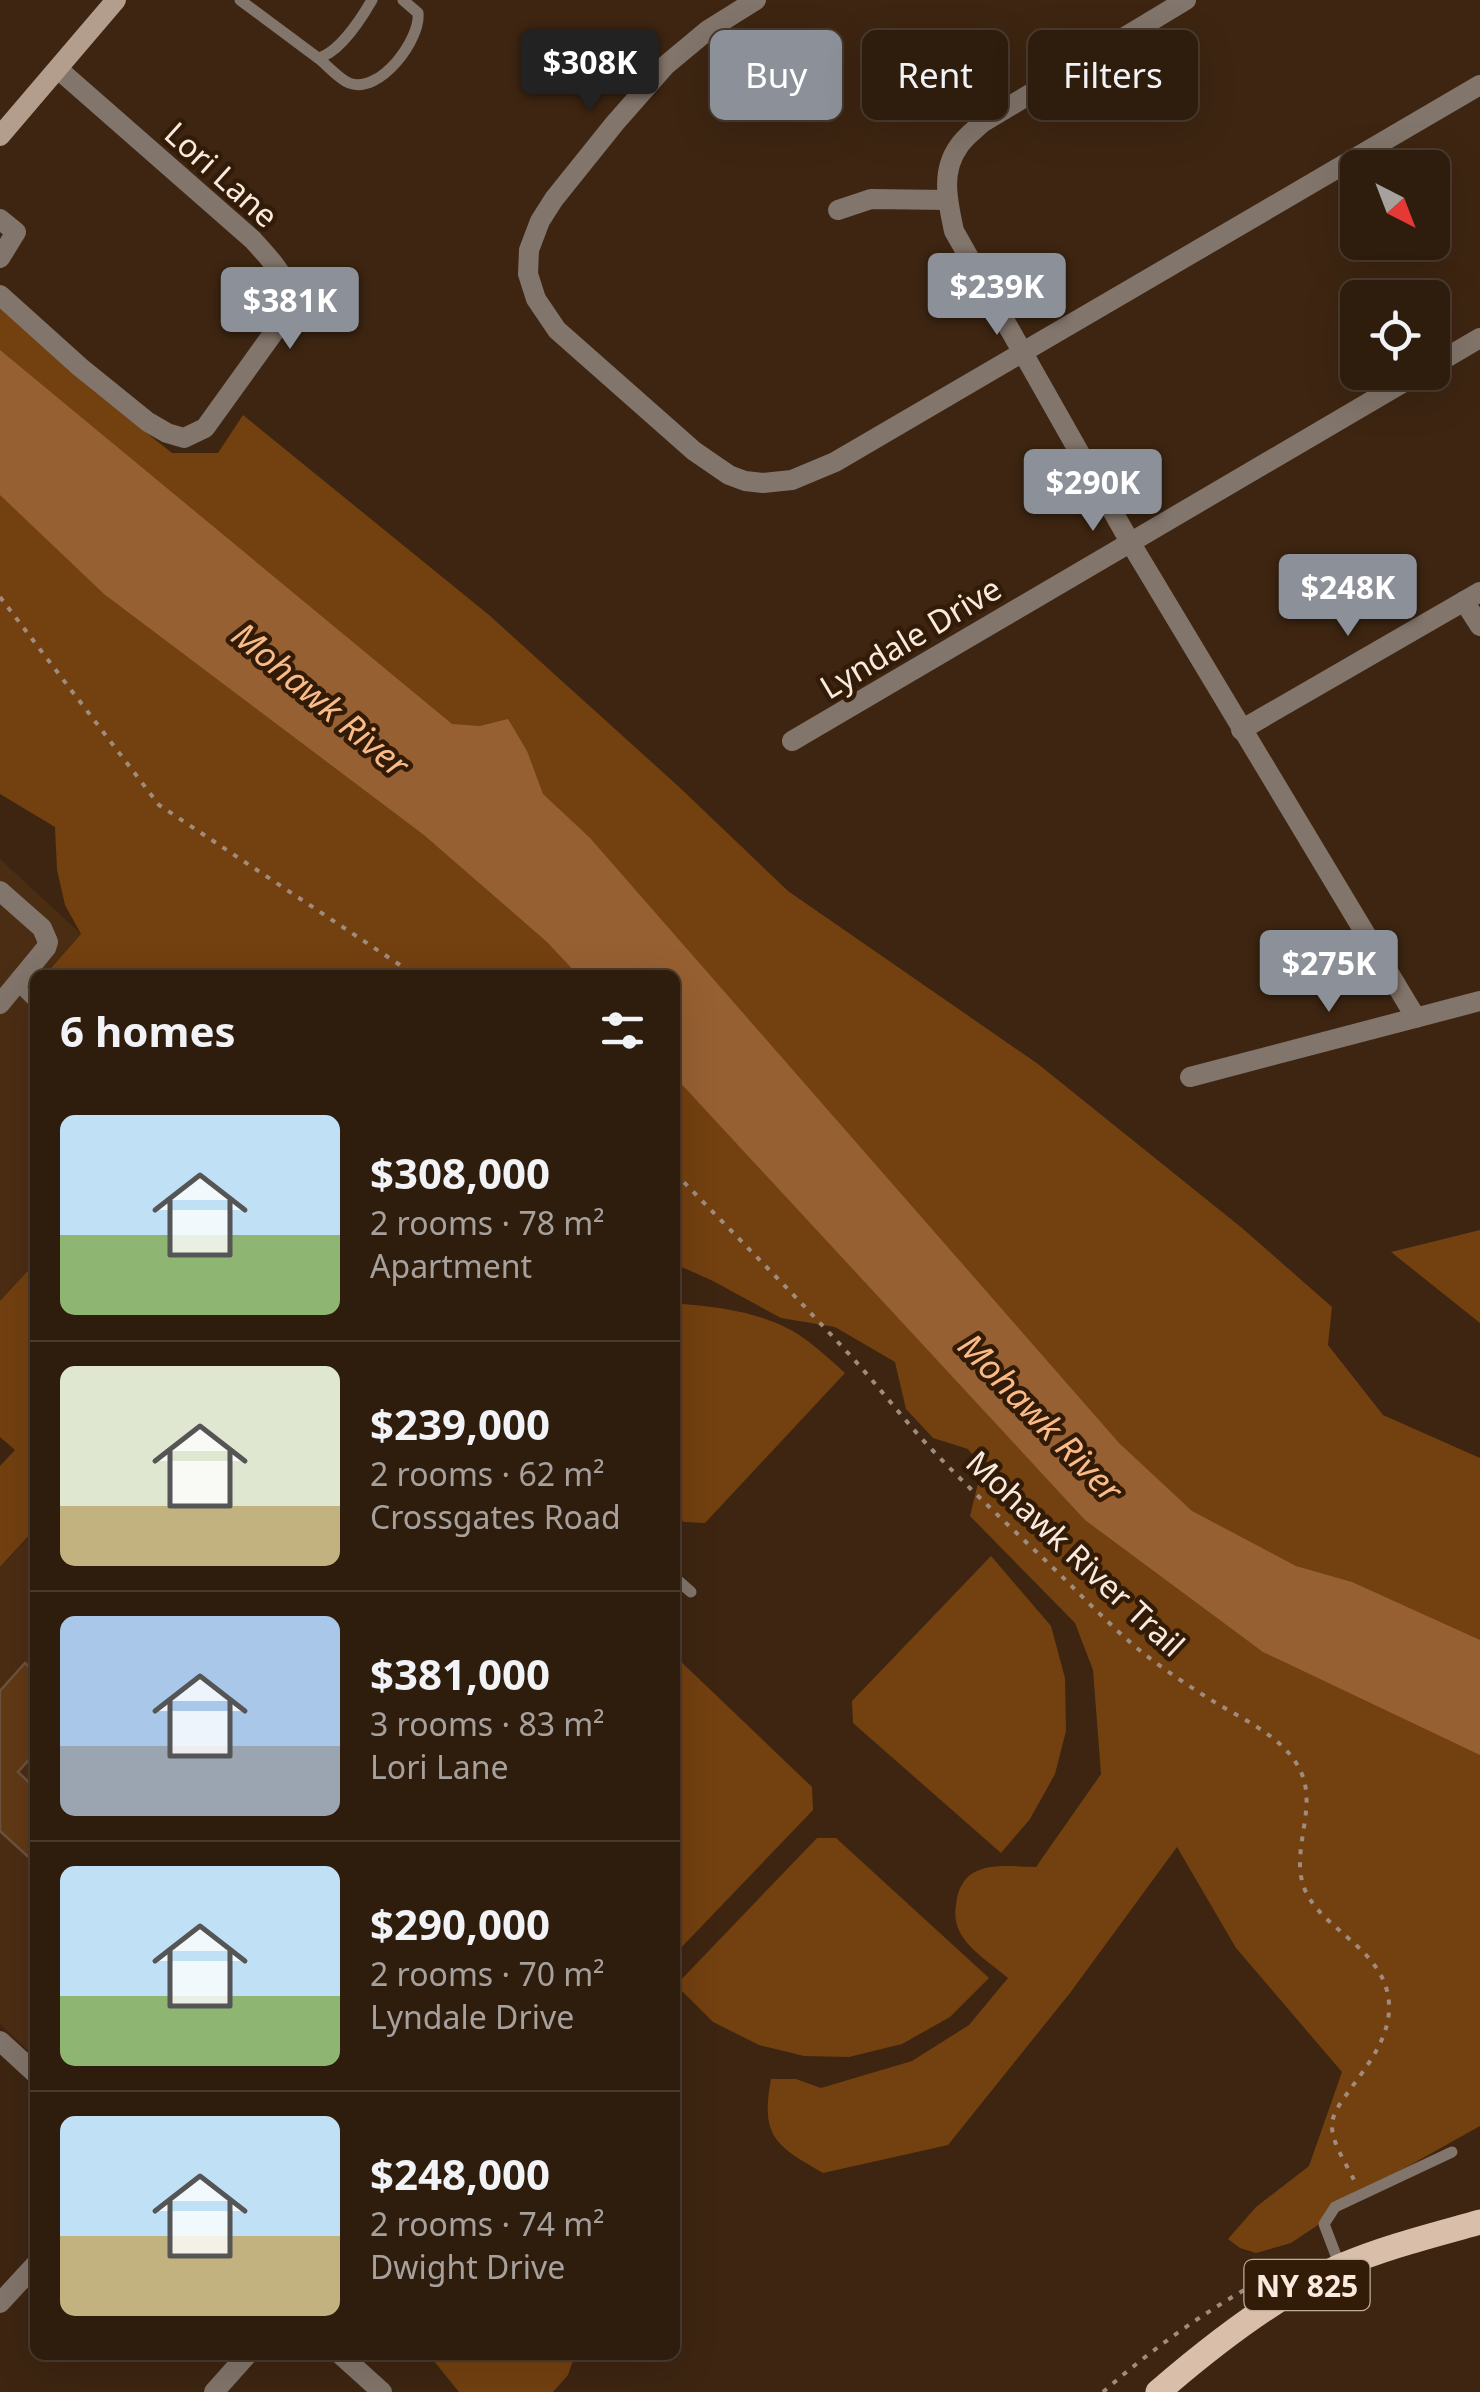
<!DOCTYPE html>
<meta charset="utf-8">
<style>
body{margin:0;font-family:"Noto Sans",sans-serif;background:#362516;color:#f1f3f6;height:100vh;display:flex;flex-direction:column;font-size:38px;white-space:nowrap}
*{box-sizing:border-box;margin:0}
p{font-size:32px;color:#a7a19d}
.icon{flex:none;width:55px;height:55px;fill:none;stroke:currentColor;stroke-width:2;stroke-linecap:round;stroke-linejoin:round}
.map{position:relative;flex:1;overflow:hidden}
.panel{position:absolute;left:30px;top:970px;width:650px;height:1390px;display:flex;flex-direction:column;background:#2e1c0d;border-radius:15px;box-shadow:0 10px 40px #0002,0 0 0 2px #493a2e}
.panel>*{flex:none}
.hud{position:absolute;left:710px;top:30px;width:620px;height:90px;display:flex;gap:20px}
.needle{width:65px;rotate:138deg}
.fabs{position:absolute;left:1340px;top:150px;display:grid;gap:20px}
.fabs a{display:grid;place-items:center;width:110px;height:110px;border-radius:15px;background:#2e1c0d;box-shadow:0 10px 40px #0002,0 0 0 2px #493a2e;font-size:50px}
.price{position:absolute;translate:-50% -85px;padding:0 22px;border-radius:10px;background:#8c9099;color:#fff;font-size:32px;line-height:65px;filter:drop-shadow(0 2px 5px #0008)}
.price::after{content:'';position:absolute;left:50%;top:60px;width:30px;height:22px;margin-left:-15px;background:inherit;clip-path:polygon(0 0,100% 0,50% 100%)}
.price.on{background:#222;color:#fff}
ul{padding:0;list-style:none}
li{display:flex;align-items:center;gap:30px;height:250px;padding:0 30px}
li+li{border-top:2px solid #493a2e}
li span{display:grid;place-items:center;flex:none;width:280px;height:200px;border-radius:15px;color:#555}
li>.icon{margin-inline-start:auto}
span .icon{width:120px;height:120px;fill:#fffc;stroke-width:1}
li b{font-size:42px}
h2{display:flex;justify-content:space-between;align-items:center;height:120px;padding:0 30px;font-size:42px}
.tag{padding:0 35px;border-radius:15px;background:#2e1c0d;box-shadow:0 10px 40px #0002,0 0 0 2px #493a2e;font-size:35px;line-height:90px}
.tag.on{background:#8c9099;color:#fff}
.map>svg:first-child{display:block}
</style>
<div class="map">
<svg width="1480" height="2392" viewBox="0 0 1480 2392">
<rect width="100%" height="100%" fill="#3d2511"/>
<g fill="#4b2d13">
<path d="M0,859L81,934L45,975H35V1263L0,1301Z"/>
<path d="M35,1530V2057L0,2024V1568Z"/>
</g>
<g fill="#734010">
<path d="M0,307L94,391L172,453H218L243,415L489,615L678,786L788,891L1038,1064L1242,1228L1332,1307L1328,1345L1383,1415L1480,1458V2126L1396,2173L1291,2243L1256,2253L1240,2248L1228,2239L1256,2207L1309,2166L1342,2072L1236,1948L1177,1847L1070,1993L948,2145L823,2173C776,2146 760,2137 771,2079H796L821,2088L912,2061L969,2025L1008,1978C993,1965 973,1953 962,1936C956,1927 954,1915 956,1905C961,1859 1000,1866 1036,1867L1101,1774L1093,1670L1075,1623L970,1516L982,1467L968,1449L933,1438L906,1409L895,1362L835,1327L781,1318L713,1281L675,1264V975H45L81,934L65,905L57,870L55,827L0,794Z"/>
<path d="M1480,1230V1323L1391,1252Z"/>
<path d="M35,1263V1529L0,1567V1466L15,1450L0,1437V1301Z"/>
<path d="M683,1304C727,1308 773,1314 809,1342C822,1352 834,1363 845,1373L705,1523L684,1522L675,1514V1306Z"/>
<path d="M991,1556L1051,1626L1065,1678L1066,1731L1055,1774L1030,1819L1001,1853L853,1723L852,1701Z"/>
<path d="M675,1656L812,1787L813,1810L675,1954Z"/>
<path d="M817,1838H836L989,1978L950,2017L902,2044L849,2057L804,2056L759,2045L713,2022L676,1985Z"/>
<path d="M429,2355H575L568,2375L553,2392H459Z"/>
</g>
<path fill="#976032" d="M0,350L452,724L480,726L508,719L527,751L543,794L590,838L1119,1443L1192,1511L1296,1566L1352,1582L1480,1640V1755L1263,1652L1085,1520L675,1077V975H578L547,942L424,835L104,594L0,495Z"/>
<path fill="#613915" stroke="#6d523d" stroke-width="2.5" d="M25,1663L35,1672V1753L18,1772L35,1788V1863L0,1831V1691Z"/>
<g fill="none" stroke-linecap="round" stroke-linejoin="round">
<g stroke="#a08c7c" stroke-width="4" stroke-dasharray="5 8" stroke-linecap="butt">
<path d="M0,597L159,805L415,975"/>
<path d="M675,1173C733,1233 792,1292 848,1353C874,1381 897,1411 922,1439C962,1482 1004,1521 1046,1561C1072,1586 1096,1611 1122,1635C1148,1659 1178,1679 1208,1698C1239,1718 1285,1736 1301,1772C1318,1810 1289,1852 1305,1890C1323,1931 1385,1949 1389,2003C1391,2037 1367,2066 1349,2091C1342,2101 1333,2112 1332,2124C1331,2142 1347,2165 1354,2180"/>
<path d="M1103,2392C1161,2341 1224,2298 1294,2263"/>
</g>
<g stroke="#82756b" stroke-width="11">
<path d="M240,0L318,58C339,53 361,19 372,0"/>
<path d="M318,58C327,65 339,79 349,83C380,95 421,39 418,13L403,0"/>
<path d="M22,979V990L35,1003"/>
<path d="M675,1578L691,1592"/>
<path d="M1340,2266L1324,2224L1335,2207L1452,2152"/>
</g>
<g stroke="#82756b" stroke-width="20">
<path d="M756,0L708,30L666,65L615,123L554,199L540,221L529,250L528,274L536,299L557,330L694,451L729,475L745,481L763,483L792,480L835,462L1480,85"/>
<path d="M1186,0L982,123C975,130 965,137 959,146C940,172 948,202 954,231L1130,542L1416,1018"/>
<path d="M838,210L871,199L947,200"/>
<path d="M0,219L16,232L0,258"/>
<path d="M0,295L80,367L148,422L167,433L184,438L205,428L287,314C293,279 274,264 253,240L58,69"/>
<path d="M1432,366L1480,338"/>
<path d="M1464,601L1480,626"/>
<path d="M1241,730L1480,592"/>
<path d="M792,741L1421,372"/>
<path d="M0,891L42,928L48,942L46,948L0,1004"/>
<path d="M1190,1077L1480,1001"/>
<path d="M0,2041L35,2073"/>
<path d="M0,2303L35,2265"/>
<path d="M341,2355L382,2392"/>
<path d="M214,2392L247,2355"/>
</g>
<path stroke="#b39e8e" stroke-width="20" d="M0,136L116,0"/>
<path stroke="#d9beaa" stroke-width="25" d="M1158,2392C1210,2347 1278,2294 1341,2266C1385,2247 1434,2235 1480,2222"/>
</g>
<g text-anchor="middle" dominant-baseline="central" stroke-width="9" stroke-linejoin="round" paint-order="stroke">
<rect fill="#321b07" stroke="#beac9e" stroke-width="2.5" x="1244.5" y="2260" width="125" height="50" rx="8"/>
<g font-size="30" font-weight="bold" fill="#faeade">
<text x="1307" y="2285">NY 825</text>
</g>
<g font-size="32" fill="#faeade" stroke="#321b07">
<text transform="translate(222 174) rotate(42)">Lori Lane</text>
<text transform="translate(910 637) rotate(-31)">Lyndale Drive</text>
<text transform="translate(1076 1553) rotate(43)">Mohawk River Trail</text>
</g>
<g font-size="35" font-style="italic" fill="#fbbb88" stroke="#321b07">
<text transform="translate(321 699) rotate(40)">Mohawk River</text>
<text transform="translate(1041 1417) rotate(46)">Mohawk River</text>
</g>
</g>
</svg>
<div class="fabs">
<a><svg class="needle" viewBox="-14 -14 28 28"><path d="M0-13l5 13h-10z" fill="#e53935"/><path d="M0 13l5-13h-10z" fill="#a7a19d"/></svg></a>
<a><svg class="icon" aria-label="locate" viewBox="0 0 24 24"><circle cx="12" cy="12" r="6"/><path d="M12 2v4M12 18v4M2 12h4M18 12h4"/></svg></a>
</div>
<b class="price on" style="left:590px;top:114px">$308K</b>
<b class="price" style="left:997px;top:338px">$239K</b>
<b class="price" style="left:290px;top:352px">$381K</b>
<b class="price" style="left:1093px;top:534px">$290K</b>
<b class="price" style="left:1348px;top:639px">$248K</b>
<b class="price" style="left:1329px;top:1015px">$275K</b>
<div class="hud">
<a class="tag on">Buy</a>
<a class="tag">Rent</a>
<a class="tag">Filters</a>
</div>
<section class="panel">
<h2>6 homes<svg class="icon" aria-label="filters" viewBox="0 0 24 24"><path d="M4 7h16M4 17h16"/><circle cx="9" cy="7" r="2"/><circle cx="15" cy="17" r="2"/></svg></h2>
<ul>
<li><span style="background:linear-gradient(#bfe0f5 60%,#8fb573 0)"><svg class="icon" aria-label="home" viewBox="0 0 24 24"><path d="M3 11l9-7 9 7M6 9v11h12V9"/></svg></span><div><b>$308,000</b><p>2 rooms · 78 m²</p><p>Apartment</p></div></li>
<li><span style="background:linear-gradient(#dfe7d0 70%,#c2b280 0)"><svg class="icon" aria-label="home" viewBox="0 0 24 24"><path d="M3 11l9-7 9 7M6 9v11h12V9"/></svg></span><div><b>$239,000</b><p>2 rooms · 62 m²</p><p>Crossgates Road</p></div></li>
<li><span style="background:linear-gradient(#a9c7e8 65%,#9aa5b1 0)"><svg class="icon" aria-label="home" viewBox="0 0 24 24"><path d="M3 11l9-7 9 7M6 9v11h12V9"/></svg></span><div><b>$381,000</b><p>3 rooms · 83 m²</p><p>Lori Lane</p></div></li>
<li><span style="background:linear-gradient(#bfe0f5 65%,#8fb573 0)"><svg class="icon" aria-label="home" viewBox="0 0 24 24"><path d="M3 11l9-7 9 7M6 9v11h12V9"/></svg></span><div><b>$290,000</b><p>2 rooms · 70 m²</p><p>Lyndale Drive</p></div></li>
<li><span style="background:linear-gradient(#bfe0f5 60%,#c2b280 0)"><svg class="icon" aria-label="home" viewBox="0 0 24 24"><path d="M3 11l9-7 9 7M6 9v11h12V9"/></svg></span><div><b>$248,000</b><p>2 rooms · 74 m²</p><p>Dwight Drive</p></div></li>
</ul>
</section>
</div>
